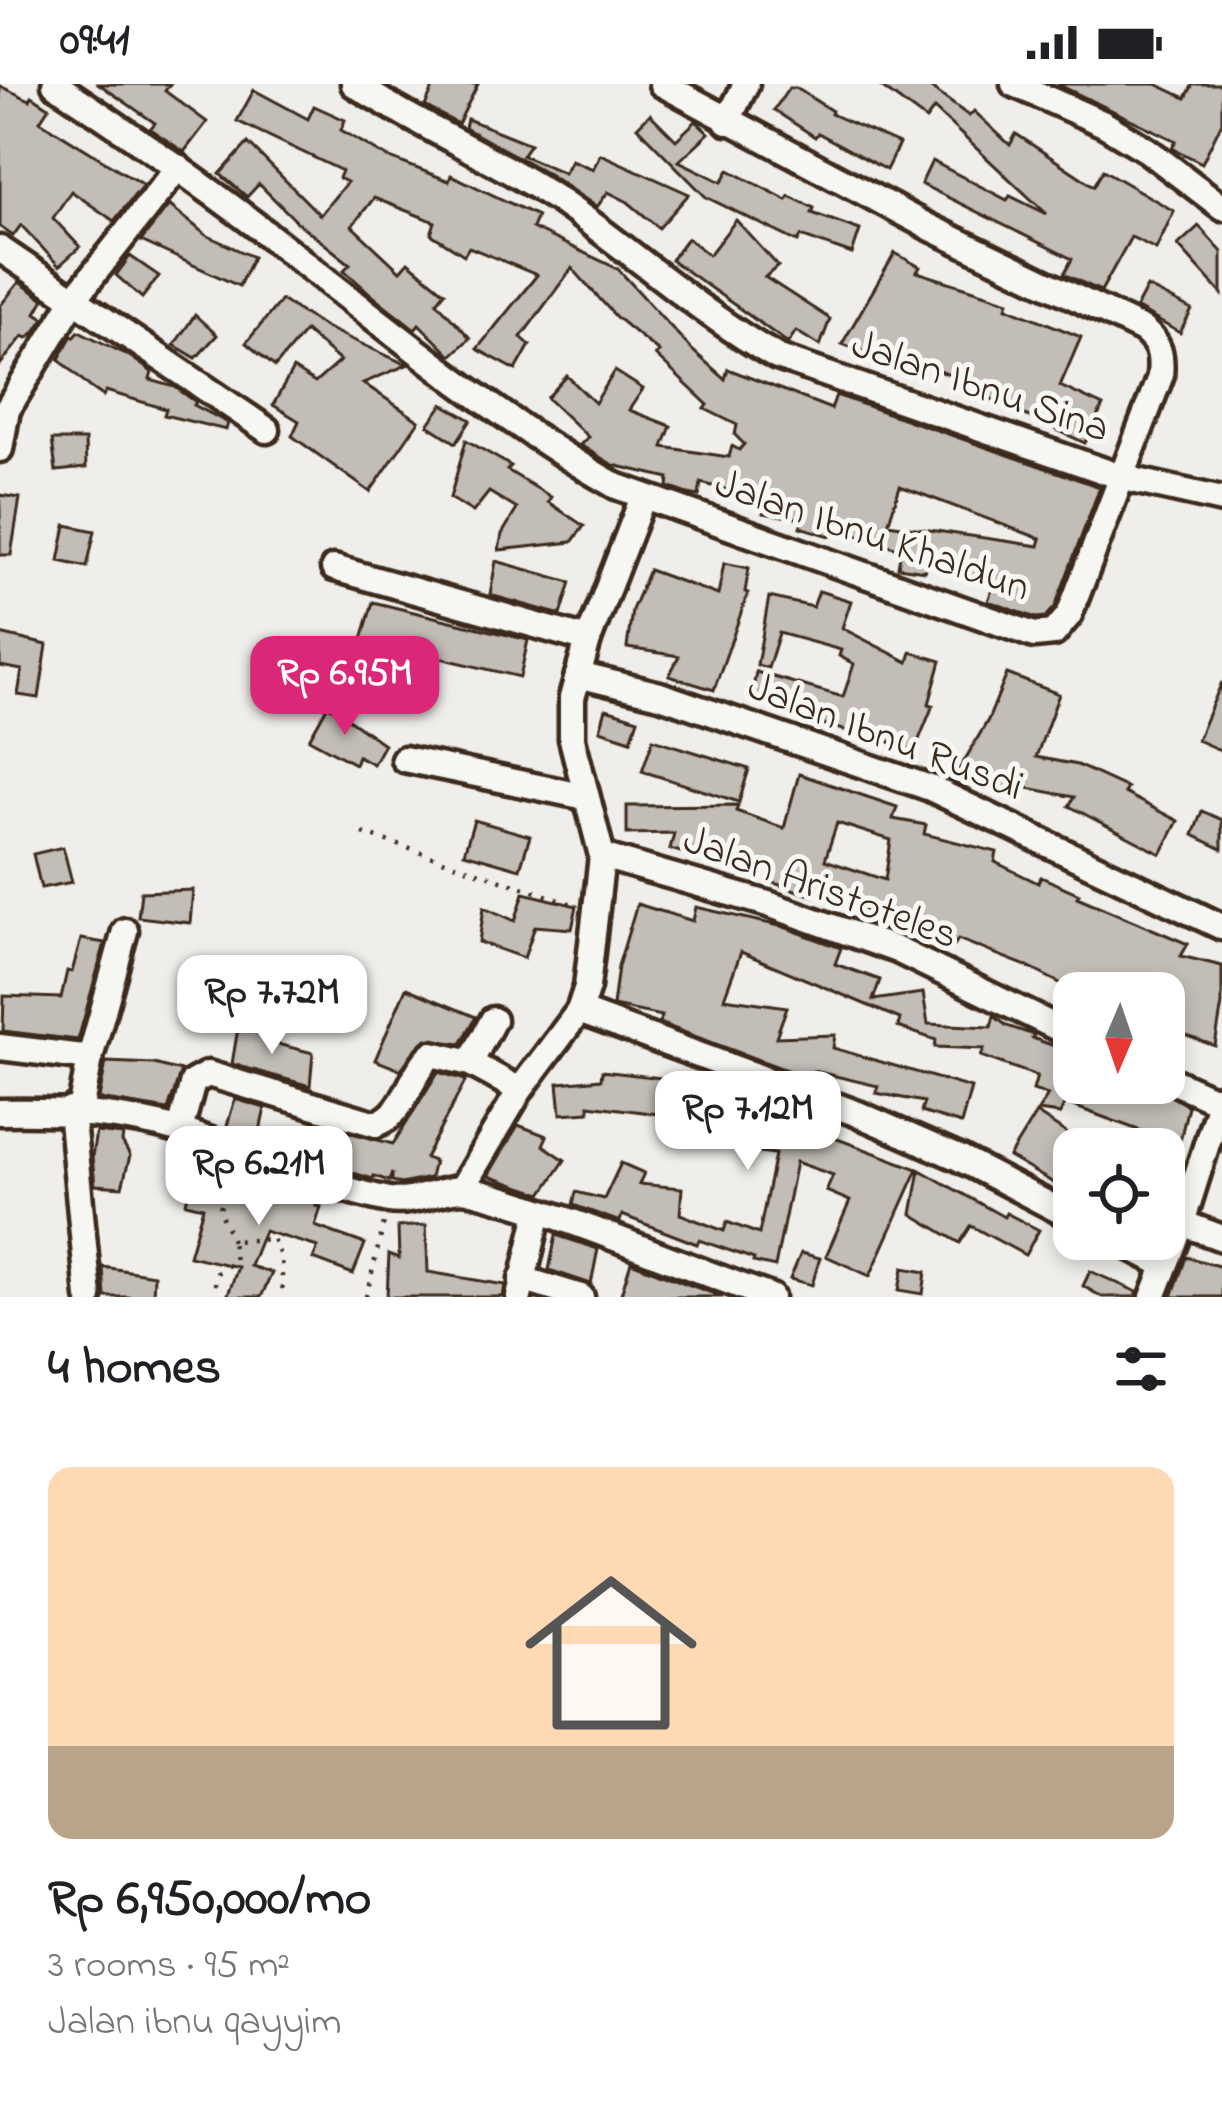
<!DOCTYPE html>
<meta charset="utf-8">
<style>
body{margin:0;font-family:"Indie Flower",sans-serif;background:#f2f2f2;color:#202124;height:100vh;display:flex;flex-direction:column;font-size:45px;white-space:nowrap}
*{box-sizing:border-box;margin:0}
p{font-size:39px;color:#757577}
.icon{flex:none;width:66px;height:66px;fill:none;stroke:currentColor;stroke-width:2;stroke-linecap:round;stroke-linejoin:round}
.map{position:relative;height:1213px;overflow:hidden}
.side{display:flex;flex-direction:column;background:#fff;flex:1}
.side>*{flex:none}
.needle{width:78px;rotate:182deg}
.controls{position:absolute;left:1053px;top:888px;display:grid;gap:24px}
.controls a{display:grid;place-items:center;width:132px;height:132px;border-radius:24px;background:#fff;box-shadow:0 6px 18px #0003;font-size:60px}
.price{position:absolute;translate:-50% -102px;padding:0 27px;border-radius:24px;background:#fff;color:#222;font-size:39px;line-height:78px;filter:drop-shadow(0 3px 6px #0008)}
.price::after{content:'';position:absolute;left:50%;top:72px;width:36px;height:27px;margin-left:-18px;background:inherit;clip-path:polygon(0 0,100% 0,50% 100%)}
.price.active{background:#db2777;color:#fff}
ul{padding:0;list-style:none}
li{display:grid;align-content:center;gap:24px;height:636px;padding:0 48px}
li span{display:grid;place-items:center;height:372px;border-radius:24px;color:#555}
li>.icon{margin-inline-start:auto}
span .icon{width:216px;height:216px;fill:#fffc;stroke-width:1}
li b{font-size:51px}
h2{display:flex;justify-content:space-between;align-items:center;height:144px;padding:0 48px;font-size:51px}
.status{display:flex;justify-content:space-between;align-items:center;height:84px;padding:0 60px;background:#fff;direction:ltr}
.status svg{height:33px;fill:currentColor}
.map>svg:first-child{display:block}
</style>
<div class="status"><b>09:41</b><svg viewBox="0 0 49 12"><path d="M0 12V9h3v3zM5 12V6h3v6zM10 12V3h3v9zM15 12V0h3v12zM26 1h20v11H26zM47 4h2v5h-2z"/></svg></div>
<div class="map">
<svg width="1222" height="1213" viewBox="0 0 1222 1213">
<rect width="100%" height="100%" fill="#efeeea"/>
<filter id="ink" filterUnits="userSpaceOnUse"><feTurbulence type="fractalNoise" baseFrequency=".00833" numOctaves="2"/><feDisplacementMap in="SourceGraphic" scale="24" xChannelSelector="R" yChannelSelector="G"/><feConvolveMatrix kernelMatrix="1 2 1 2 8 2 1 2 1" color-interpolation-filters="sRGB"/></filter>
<g filter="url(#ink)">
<g fill="#c2bdb7" stroke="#3b2a1e" stroke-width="3" fill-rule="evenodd">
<path d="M99,0H170L165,7L207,38L184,68L150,45L155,39Z"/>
<path d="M435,0H478L458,40L425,22Z"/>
<path d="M877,0H926L969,32L974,27L1010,61L1016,50L1094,102L1103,86L1174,127L1156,165L1131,153L1101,207L1064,190L1072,175L921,100L932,77L1007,116L1010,112L1047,130L934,25L926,36Z"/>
<path d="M1057,0H1156L1186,14L1193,0H1222V38L1202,79L1172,64L1176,57Z"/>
<path d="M0,2L30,16L32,12L49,23L40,37L143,101L114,137L71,107L53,134L80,163L59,182L21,141L13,152L0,143Z"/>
<path d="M789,4H796L832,27L831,30L899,60L886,86L818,49L815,53L774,26Z"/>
<path d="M254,6L308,35L314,22L345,36L341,46L387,73L449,97L451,91L537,132L532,144L618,185L692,266L725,295L728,285L831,325L836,311L1100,403L1055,523L1046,533L1036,534L988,517L994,500L927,475L925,487L898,483L901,465L833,443L830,452L800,443L803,435L763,429L765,416L701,399L699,412L688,410L668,403L669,394L613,381L580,361L588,353L547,314L567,292L595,319L615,287L643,305L629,326L671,342L663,363L729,373L732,362L739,366L744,360L735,351L737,341L705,325L708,321L655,271L659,268L616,233L572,184L521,253L530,261L516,286L477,265L537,191L469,163L464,171L431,150L435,138L374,114L352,142L400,187L408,178L445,208L437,218L470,254L451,272L419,240L415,245L373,212L344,186L350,180L298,139L259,100L247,113L220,90L248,59L320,131L347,98L339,94L342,87L237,37ZM900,402L1041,455L1039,462L888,440Z"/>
<path d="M650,30L676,56L696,37L709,49L679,77L722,98L729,86L787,116L789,112L814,124L812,129L860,146L852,170L801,152L798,158L706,113L637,43Z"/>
<path d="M467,35L530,60L522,71L564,89L571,76L593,85L600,70L689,110L659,144L628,118L608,108L597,123L545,88L465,44Z"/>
<path d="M169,121L206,151L253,173L239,202L141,157Z"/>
<path d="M736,136L778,182L765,193L830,235L820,262L796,247L788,259L671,176L687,154L709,171Z"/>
<path d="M1199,142L1222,168V210L1178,161Z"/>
<path d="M895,169L920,183L917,188L1009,217L1007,223L1081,253L1060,302L1103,322L1085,359L970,305L972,300L905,273L901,282L842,260Z"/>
<path d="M130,172L159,192L142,214L116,191Z"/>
<path d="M19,198L44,215L36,229L44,234L34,249L27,254L23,252L0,281V222Z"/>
<path d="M1147,203L1192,226L1180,249L1136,224Z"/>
<path d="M281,216L325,243L407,281L363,299L419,337L370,408L292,352L299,337L273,321L293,285L315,299L340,277L305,247L275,283L246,259Z"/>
<path d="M195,231L217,251L196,274L174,261Z"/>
<path d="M79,247L131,273L152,288L150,296L175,303L196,318L194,321L228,339L226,346L164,331L166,325L106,307L103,312L90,303L59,275L72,251L74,253Z"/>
<path d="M443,320L471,336L456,359L428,341Z"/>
<path d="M52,356H85L86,384L56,387Z"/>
<path d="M466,356L511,382L507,386L551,413L548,418L584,442L572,458L499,466L502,450L517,425L489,408L473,428L450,414Z"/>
<path d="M0,411L20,414L11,471H0Z"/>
<path d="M66,441L95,447L87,483L59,477Z"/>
<path d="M496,477L571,498L561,531L490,511Z"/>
<path d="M724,479L749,484L745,508L748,509L714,606L669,592L679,572L627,564L632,526L649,486L718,511Z"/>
<path d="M819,507L851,517L842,544L908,578L911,568L941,577L929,620L933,621L914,668L868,649L867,653L775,626L777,621L751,616L756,588L843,613L854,580L839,572L841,566L779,549L768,584L757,581L769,513L813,523Z"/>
<path d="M373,518L528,556L520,593L411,567L409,576L359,565Z"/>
<path d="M0,550L47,561L39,614L18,611L22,586L0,582Z"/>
<path d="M1007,590L1059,610L1036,673L1077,681L1127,704L1124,709L1178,737L1161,770L1069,722L1074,713L1012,701L1008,711L956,691L988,636Z"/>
<path d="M1222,598V667L1197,656Z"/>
<path d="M328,621L384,660L373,680L358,672L355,680L309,655Z"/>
<path d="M606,625L638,635L631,656L600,646Z"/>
<path d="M653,655L749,685L739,718L642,687Z"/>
<path d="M799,690L897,723L893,735L926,741L924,750L997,768L995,778L1038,799L1041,793L1079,810L1077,813L1188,860L1181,872L1222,882V920L1215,962L1164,944V909H1080L1024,881L958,855L954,862L928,845L876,822L874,829L814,807L813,812L768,797L773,782L717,761L712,777L670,765L674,749L627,750V722L738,721L736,727L784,744ZM837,739L891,756L885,796L825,776Z"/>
<path d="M1202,727L1222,736V765L1193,751Z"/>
<path d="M474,736L530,752L520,785L464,769Z"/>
<path d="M63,763L72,798L41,804L33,770Z"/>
<path d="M193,806L190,839L138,833L141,808Z"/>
<path d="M524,809L577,822L572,845L535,842L524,874L479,858L484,823L515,837Z"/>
<path d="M637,820L693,837L696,823L784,843L841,864L835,880L880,896L873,916L923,909L928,940L991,943L994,932L1007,942L1034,951L1032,954L1074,969V999L1150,1000L1188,1022L1179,1061L1065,1019L1060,1030L1038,1027L1048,1011L1033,1006L1037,992L981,972L984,965L935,963L936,956L898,943L900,935L741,868L724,914L787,923L776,953L835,951L833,964L971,1004L961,1040L921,1028L924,1018L876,1009L878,1002L814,987L815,994H808L659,939L662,932L613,922L618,882Z"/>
<path d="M81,855L105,859L78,956L3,947L4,912L61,914L67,887L72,888Z"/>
<path d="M406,904L476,933L461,960L426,955L400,986L375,976Z"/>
<path d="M238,944L271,950L269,958L313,969L310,1002L232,980Z"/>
<path d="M106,978L154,980L181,987L168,1026L99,1015Z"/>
<path d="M602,987L670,995L667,1014L727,1015V1030L784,1035L918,1085L870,1192L826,1172L850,1117L826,1107L833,1091L796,1078L775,1183L753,1178L754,1175L699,1156L697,1160L622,1131L620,1138L573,1121L576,1108L604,1115L621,1079L644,1089L639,1100L682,1104L680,1130L724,1147L727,1138L759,1150L775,1070L735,1065L736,1055L681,1054V1033L589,1021V1028L561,1030L558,999L601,995Z"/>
<path d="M438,988L466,996L425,1074L434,1077L430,1094L401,1100L392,1097V1089L389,1097L374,1092L373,1095L304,1074L314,1039L393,1060Z"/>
<path d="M235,1015L265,1024L258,1056L226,1045Z"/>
<path d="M1036,1029L1074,1054V1111L1009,1073Z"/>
<path d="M518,1041L547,1052L543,1061L565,1076L542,1110L488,1092Z"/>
<path d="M96,1048L123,1051L122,1058L130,1072L122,1103L95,1101L92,1073Z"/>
<path d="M194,1082L221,1090L219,1095L293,1109L294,1105L318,1114L316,1122L321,1123L315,1142L365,1160L353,1190L313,1175L318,1163L264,1147L250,1182L272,1189L261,1213H227L238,1183L189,1172L203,1123L186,1119Z"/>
<path d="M920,1086L1004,1133L1006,1129L1039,1146L1025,1171L971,1142L960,1159L912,1130Z"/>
<path d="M426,1141L428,1188L505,1201L503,1213H387L389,1170L399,1174L398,1143Z"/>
<path d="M556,1151L598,1165L591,1200L549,1186Z"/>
<path d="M801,1169L820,1174L812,1201L790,1195Z"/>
<path d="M1186,1173L1222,1183V1213H1172Z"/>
<path d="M631,1178L690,1201L723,1213H620Z"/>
<path d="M103,1183L154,1191L153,1213H105Z"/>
<path d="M903,1184L926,1188L923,1210L899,1206Z"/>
<path d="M1090,1187L1137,1208V1213H1102L1083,1202Z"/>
</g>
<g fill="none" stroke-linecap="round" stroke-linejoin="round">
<defs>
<g id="minor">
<path d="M55,0C124,46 192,93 258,143C375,233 487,329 616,402L1034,551L1054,549L1069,531L1160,293C1162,271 1160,260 1143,246L927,142L662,0"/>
<path d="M354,0C421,43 495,74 561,118C634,168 700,230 777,273L1124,394L1222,416"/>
<path d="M1014,0L1104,40L1147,66L1222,123"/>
<path d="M727,38L746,0"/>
<path d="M0,165L267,346"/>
<path d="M0,365L7,326L75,214L178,83"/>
<path d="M334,484L588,556"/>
<path d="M578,591L660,611L930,704L1222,843"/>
<path d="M404,675L586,713"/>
<path d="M602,772L768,820L897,866L1074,952"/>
<path d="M579,927L858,1030L959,1074L1074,1134"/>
<path d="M0,963L90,974"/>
<path d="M470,979L493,936"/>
<path d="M1164,993L1220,1018"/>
<path d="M71,1026L89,1213"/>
<path d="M80,1027L90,974L125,847"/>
<path d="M0,1028C62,1027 121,1029 181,1047C250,1068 318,1102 389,1116C416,1121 447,1101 469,1106C572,1132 671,1178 771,1213"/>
<path d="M180,1046L193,998L208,990L376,1040C407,1030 409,990 432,970L470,979L520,1006"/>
<path d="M462,1104L520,1006L579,927L587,903L602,772L572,655V614L588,556L643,413"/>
<path d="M1182,1139L1222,1154"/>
<path d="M1115,1155L1164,1181"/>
<path d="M522,1195L581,1213"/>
<path d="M519,1213L539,1128"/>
<path d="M1153,1213L1182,1139L1222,1012"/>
</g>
</defs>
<use href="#minor" stroke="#3b2a1e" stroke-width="33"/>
<g stroke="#3b2a1e" stroke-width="4.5" stroke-dasharray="3 9" stroke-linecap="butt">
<path d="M363,749L572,820"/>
<path d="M232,1157L219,1126L234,1090"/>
<path d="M213,1213L217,1189L235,1177L232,1157L273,1155L281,1174L283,1213"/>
<path d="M366,1213L384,1139"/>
</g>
<use href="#minor" stroke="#f6f6f2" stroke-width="24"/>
</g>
</g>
<g text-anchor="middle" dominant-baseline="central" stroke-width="10" stroke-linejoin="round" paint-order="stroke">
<g font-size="42" fill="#3b2a1e" stroke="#f6f6f2">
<text transform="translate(980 304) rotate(19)">Jalan Ibnu Sina</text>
<text transform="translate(872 453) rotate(19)">Jalan Ibnu Khaldun</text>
<text transform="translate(885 654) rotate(21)">Jalan Ibnu Rusdi</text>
<text transform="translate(820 805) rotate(20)">Jalan Aristoteles</text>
</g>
</g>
</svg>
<div class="controls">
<a><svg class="needle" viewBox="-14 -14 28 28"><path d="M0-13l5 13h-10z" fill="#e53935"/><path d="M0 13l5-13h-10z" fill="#757577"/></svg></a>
<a><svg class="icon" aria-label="locate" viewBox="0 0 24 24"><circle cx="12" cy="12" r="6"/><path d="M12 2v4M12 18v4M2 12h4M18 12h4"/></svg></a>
</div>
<b class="price active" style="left:345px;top:654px">Rp 6.95M</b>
<b class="price" style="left:272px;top:973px">Rp 7.72M</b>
<b class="price" style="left:748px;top:1089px">Rp 7.12M</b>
<b class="price" style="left:259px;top:1144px">Rp 6.21M</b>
</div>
<section class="side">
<h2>4 homes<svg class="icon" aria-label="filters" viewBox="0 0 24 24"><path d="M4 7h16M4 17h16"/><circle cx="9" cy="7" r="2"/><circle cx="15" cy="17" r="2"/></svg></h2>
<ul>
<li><span style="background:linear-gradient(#ffd9b3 75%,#b9a48a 0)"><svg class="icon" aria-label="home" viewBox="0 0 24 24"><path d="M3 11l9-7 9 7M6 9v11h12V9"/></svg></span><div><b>Rp 6,950,000/mo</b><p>3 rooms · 95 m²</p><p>Jalan ibnu qayyim</p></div></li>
</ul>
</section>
